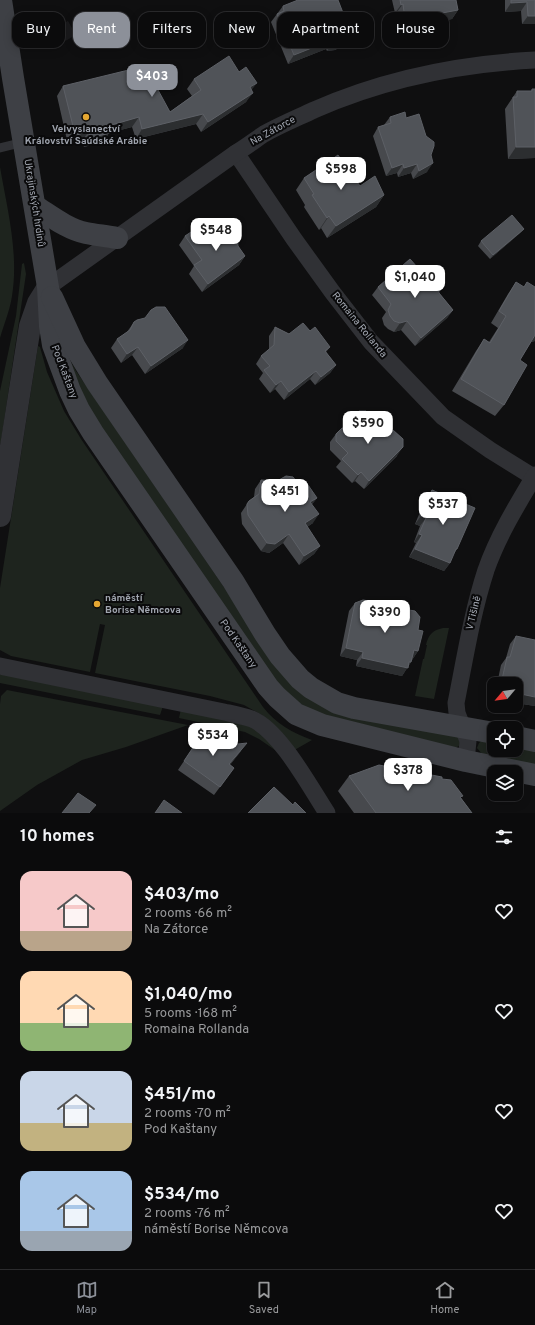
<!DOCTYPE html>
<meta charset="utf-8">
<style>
body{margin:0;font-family:Overpass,sans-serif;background:#141415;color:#f1f3f6;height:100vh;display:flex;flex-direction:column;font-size:15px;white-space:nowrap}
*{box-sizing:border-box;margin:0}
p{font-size:13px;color:#9a9b9d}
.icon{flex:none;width:22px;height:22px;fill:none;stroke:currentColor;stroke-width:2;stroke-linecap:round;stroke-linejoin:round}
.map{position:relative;height:813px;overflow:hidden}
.side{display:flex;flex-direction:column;background:#0b0b0c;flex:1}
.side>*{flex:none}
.hud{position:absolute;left:12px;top:12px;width:511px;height:36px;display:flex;gap:8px}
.needle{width:26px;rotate:241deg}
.tools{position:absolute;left:487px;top:677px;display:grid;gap:8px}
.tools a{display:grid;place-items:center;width:36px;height:36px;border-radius:8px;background:#0b0b0c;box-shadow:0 2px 10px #0003,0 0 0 1px #2b2b2d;font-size:20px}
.price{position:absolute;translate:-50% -34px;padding:0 9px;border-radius:8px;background:#fff;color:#222;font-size:13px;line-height:26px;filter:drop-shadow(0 1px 2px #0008)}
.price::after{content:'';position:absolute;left:50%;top:24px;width:12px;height:9px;margin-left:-6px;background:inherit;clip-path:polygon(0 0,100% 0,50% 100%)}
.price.current{background:#8c9099;color:#fff}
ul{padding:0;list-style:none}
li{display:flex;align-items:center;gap:12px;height:100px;padding:0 20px}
li span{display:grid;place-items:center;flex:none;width:112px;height:80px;border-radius:12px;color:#555}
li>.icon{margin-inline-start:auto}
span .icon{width:48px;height:48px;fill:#fffc;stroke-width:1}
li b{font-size:17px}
h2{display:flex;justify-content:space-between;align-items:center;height:48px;padding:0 20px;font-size:17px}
.pill{padding:0 14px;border-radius:12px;background:#0b0b0c;box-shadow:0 2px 10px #0003,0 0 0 1px #2b2b2d;font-size:14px;line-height:36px}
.pill.current{background:#8c9099;color:#fff}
.menu{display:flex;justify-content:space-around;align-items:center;height:56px;border-top:1px solid #2b2b2d;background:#0b0b0c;font-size:11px;color:#9a9b9d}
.menu a{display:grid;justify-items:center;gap:2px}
.menu .current{color:#8c9099}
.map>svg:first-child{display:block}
</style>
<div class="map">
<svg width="535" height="813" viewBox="0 0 535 813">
<rect width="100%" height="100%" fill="#0f0f10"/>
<path fill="#1b1b1d" d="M68,21L76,35L58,45L53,38L35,48L34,39Z"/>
<g fill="#1e241e">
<path d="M0,167C7,208 19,253 12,296C10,310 4,324 0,338Z"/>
<path d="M24,263L26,274L0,448V391L16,316L22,264Z"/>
<path d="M38,346L40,347L47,372L64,411L81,439L263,707C276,724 293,733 312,740L291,752L271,724L262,715L244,705L210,696L95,673L105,625L100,624L90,672L11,656L0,650V588Z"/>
<path d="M63,348L76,371L269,653L291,680L457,734L461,739L459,746L453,749L328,720L279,691L95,424Z"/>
<path d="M443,628H449L434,699L415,696L423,659H424L427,645H426C428,635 433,630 443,628Z"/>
<path d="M5,674L163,706L160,715L0,683V675Z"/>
<path d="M7,690L188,725L126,747L82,760L37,785L0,811V704L1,696Z"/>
<path d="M181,709L240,721L257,729L278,750H275L259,739L245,732L179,718Z"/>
<path d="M484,739L494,741V750H516V746L535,750V765L482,754L477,748L479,743Z"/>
</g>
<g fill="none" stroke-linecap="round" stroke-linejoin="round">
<path stroke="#303135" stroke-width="9" d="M0,148L24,142"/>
<g stroke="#303135" stroke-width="17">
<path d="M236,153L294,239L333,293L371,342L443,417L490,450L535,478"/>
<path d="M48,287L236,153C246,147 255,140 264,134C280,125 297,118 314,110C384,79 458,64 535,60"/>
<path d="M0,666L224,712C233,714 243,716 252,719C280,731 310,787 327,813"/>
<path d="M466,761L468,741L457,713L456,703C465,658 472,613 486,570C498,536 517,505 535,475"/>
</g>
<path stroke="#303135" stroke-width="22" d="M0,516L30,326L38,303L48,287"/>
<g stroke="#3e4045" stroke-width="22">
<path d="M1,0L13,78L48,287L50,326L53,345L70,391L79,410L93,433L268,687L277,697L296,714L322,725L466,761L535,775"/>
<path d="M35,206C51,216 67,229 86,233C96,235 107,236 117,238"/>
<path d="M52,297L75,347L97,383L233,581L265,634L280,656L300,679L311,688L337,703L354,708L494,733"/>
<path d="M516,737L535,741"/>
</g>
</g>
<g fill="#47494d">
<path d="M392,0H456L458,10L452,19L400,29L397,12L395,13Z"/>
<path d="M505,0H535V24H522L521,11L505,12Z"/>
<path d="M283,6L346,44L335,50L327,51L326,49L288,64L271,22Z"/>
<path d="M194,79L252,90L246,102L201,132L196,124L136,139L132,127L109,133L103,142L84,147L82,141L70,144L69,140H67L57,96L63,86L170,112L192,96L187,89Z"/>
<path d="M532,89L535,158L508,159L505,109L517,91H531Z"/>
<path d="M390,117L406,118L431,155L427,172L413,179L411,173L398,177L397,173L386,176L373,136L378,127L384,125Z"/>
<path d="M304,178L360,186L384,195L376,207L327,238L321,228L319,230L304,207L305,205L296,190Z"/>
<path d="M524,229L520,233L490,259L478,246L481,241Z"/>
<path d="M185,236L238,246L245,256L239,265L202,292L189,274L194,266L179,245Z"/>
<path d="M425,276L453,310L447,318L415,346L401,330L394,332L388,329L384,325L382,318L386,312L372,295L378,287Z"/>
<path d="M516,282L535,341L531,342L520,360L504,405L495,416L452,391L476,351L484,339L489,342L498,328L491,323L508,294Z"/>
<path d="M134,322L183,348L145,374L132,355L121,363L111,348L117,339L127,332Z"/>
<path d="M275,327L289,334L310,331L330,347L326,352L336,365L330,373L315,385L310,379L284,400L275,389L270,393L259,379L263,373L256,364L261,356L269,350V336Z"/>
<path d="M354,416L397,456L364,489L355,481L352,483L336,467L341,461L330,450V442L336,434L348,429V425Z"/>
<path d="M261,480L300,486L317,498L312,504L313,523L307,527L320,546L314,554L299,565L283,543L269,553L261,551L242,524L241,513L249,501L254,497L255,489Z"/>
<path d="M432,490L457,549L453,555L450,563L444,571L409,557L416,543L414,542L420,526L415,524L426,498Z"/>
<path d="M355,603L374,607L418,630V651L412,660L411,662L402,676L356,666L357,660L340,656L349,611Z"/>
<path d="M516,636L535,706L516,703V684H497L501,665L506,658L510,644Z"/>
<path d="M206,728L229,745L241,751L230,765L234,768L214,795L178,770Z"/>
<path d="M349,776L442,779L461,798L472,813H354L338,791Z"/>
</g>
<g fill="#2c2e30">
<path d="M527,2L521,11L505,12L511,3Z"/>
<path d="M403,4L397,12L395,13L401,5Z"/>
<path d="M458,10L452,19L400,29L405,20Z"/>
<path d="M528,16H535V24H522Z"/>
<path d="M352,36L346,44L335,50L327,51L333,43Z"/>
<path d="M332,40L326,49L288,64L294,55Z"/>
<path d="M257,83L250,92V87Z"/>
<path d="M253,93L246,102L201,132L208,122Z"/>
<path d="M203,114L196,124L136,139L142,129Z"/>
<path d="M139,117L132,127L109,133L103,142L84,147L90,138L108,126Z"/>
<path d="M74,130H76L69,140H67Z"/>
<path d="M89,131L82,141L70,144L77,135Z"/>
<path d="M516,147H535V158L508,159Z"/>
<path d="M433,163L427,172L413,179L419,171Z"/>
<path d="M403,164L397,173L386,176L392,168Z"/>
<path d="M417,164L411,173L398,177L404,168Z"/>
<path d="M384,195L376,207L327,238L336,226Z"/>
<path d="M329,216L321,228L319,230L327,218Z"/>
<path d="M524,229L520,233L490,259L493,255Z"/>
<path d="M245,256L239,265L202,292L208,284Z"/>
<path d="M453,310L447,318L415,346L421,338Z"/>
<path d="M407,321L401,330L394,332L400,323Z"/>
<path d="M535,334V341L530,342Z"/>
<path d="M188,340L183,348L145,374L151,366Z"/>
<path d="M138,347L132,355L121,363L127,354Z"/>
<path d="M336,365L330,373L315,385L321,377Z"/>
<path d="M316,371L310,379L284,400L289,392Z"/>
<path d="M281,381L275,389L270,393L276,385Z"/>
<path d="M403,447L397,456L364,489L369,481Z"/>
<path d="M361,472L355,481L352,483L358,475Z"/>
<path d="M317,498L311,506L310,502Z"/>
<path d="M319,514L313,523L299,532L305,523Z"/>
<path d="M421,516L426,518L420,526L415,524Z"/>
<path d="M289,534L283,543L269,553L261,551L267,543Z"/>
<path d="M419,534L422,535L416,543L414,542Z"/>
<path d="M320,546L314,554L299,565L304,556Z"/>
<path d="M415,549L450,563L444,571L409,557Z"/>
<path d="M346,648L363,652L357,660L340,656Z"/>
<path d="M414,650L418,651L412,660L408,659Z"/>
<path d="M362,658L409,662H411L402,676L356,666Z"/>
<path d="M516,693L535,697V706L516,703Z"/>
<path d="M247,743L241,751L223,773L229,764Z"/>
</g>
<g fill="#505358" stroke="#5d6066">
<path d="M298,0H338L352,36L341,42L333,43L332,40L294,55L277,14L284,11L283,6Z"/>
<path d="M400,0H456L458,10L405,20L403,4L401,5Z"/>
<path d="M511,0H535V16H528L527,2L511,3Z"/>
<path d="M229,56L239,72L246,67L257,83L250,87L253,93L208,122L203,114L142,129L139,117L108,126L110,133L90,138L89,131L77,135L76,130H74L63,86L145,66L170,112L201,90L194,79Z"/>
<path d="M532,89H535V147H516L513,97H517V91H532Z"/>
<path d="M405,112L406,118L419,114L426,136L434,142V146L431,155L433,163L419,171L417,164L404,168L403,164L392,168L378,127L391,123L390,117Z"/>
<path d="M338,155L360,186L375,176L384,195L336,226L329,216L327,218L312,195L314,194L304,178L316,170L320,165L328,162Z"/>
<path d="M512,215L524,229L493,255L481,241Z"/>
<path d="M232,225L237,235L238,246L245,256L208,284L194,265L202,260L185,236L197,228L207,241Z"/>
<path d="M410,259L425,276L433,278L437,282L438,284L439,293L453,310L421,338L407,321L400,323L394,321L390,316L388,310L391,304L378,287Z"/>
<path d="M516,282L524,287L527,282L535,287V335L520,360L527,365L504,405L461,379L484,339L490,343L506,316L499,311Z"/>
<path d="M156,307H165L188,340L151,366L138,347L127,354L117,339L130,330L134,322L137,320L145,318L151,310Z"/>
<path d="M303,323L310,331L315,327L330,347L325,351L336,365L321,377L316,371L289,392L281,381L276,385L264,370L270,366L261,356L274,345L275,327L289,334Z"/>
<path d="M359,411H366L389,434L393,430L403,439V447L369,481L361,472L358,475L342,459L348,453L336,441V434L342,428L354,429V416Z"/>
<path d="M286,476L293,477L300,486L306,482L317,498L310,502L319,514L305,523L320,546L304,556L289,534L275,544L267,543L248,515L247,504L249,501L259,494L261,480L277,481Z"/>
<path d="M432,490L475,508L457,549H456L450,563L415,549L422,535L419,534L426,518L421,516Z"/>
<path d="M363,600L369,601L374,607L403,612L409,610L415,611L420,617L418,630L423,631L418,651L414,650L411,662H409L408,668L362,658L363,652L346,648L355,603Z"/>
<path d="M516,636L535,640V697L516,693V684H501L507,657H510Z"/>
<path d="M206,728L229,745L247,743L229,764L234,768L220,787L184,761Z"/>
<path d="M379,765L442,777V779L451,780L463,796L460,797L472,813H376L349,776Z"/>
<path d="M274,787L293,805L295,802L306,813H248Z"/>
<path d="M78,793L96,805L89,813H62Z"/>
<path d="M164,800L182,813H155Z"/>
</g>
<g fill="#e5a732" stroke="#0a0a0b" stroke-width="1.5">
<circle cx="86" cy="117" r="4"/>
<circle cx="97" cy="604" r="4"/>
</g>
<g text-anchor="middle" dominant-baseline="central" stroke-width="4" stroke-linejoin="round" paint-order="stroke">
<g font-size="10" font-weight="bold" fill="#a1a6b0" stroke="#0a0a0b">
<text x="86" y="129">Velvyslanectví<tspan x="86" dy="12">Království Saúdské Arábie</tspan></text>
<text x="105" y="598" text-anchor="start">náměstí<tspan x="105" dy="12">Borise Němcova</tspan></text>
</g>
<g font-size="10" fill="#a1a6b0" stroke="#0a0a0b">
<text transform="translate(273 131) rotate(-29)">Na Zátorce</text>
<text transform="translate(34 203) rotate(81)">Ukrajinských hrdinů</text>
<text transform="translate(359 325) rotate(51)">Romaina Rollanda</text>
<text transform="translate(64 372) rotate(69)">Pod Kaštany</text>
<text transform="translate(474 613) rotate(-76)">V Tišině</text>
<text transform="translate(238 644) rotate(55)">Pod Kaštany</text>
</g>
</g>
</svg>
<div class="tools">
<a><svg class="needle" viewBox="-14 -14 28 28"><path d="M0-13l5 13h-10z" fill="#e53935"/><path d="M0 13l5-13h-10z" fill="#9a9b9d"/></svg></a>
<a><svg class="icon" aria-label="locate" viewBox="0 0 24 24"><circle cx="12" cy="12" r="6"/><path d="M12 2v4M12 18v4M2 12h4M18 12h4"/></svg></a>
<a><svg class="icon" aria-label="layers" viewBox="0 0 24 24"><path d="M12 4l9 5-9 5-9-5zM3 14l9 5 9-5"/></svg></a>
</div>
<b class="price current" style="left:152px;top:98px">$403</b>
<b class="price" style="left:341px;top:191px">$598</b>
<b class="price" style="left:216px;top:252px">$548</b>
<b class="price" style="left:415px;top:299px">$1,040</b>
<b class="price" style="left:368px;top:445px">$590</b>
<b class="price" style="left:285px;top:513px">$451</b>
<b class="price" style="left:443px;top:526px">$537</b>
<b class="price" style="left:385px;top:634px">$390</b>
<b class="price" style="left:213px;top:757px">$534</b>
<b class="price" style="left:408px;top:792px">$378</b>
<div class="hud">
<a class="pill">Buy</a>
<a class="pill current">Rent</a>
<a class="pill">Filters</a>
<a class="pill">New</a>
<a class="pill">Apartment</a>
<a class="pill">House</a>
</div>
</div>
<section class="side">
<h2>10 homes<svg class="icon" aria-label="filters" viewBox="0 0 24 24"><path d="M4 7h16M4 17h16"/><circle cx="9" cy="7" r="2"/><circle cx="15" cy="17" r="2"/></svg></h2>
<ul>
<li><span style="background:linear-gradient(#f6c9c9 75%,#b9a48a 0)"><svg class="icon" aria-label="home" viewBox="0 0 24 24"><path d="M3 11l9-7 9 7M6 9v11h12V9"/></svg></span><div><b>$403/mo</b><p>2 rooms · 66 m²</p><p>Na Zátorce</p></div><svg class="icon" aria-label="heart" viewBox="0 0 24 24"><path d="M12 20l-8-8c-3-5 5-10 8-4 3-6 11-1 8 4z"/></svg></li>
<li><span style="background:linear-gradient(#ffd9b3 65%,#8fb573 0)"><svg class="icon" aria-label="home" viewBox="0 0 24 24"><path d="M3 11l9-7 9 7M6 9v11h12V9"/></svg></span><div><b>$1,040/mo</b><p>5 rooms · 168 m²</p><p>Romaina Rollanda</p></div><svg class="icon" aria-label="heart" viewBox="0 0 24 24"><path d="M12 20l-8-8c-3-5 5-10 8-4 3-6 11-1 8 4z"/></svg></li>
<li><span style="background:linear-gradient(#c9d6e8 65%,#c2b280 0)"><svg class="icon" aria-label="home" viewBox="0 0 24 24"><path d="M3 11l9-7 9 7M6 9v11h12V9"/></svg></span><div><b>$451/mo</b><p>2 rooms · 70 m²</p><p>Pod Kaštany</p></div><svg class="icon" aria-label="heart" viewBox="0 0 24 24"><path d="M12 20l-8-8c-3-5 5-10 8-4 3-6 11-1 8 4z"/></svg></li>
<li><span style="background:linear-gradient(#a9c7e8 75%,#9aa5b1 0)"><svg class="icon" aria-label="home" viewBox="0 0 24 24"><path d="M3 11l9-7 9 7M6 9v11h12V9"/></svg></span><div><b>$534/mo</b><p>2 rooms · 76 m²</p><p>náměstí Borise Němcova</p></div><svg class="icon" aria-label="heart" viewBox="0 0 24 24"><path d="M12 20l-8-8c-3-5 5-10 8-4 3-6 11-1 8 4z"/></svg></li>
</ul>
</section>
<nav class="menu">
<a class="current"><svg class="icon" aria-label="map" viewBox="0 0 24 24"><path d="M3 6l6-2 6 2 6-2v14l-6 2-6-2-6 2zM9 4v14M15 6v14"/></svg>Map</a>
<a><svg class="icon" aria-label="saved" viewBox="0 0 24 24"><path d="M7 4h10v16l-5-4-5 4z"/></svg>Saved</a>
<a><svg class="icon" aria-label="home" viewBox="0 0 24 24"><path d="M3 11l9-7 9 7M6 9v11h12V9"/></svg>Home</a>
</nav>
